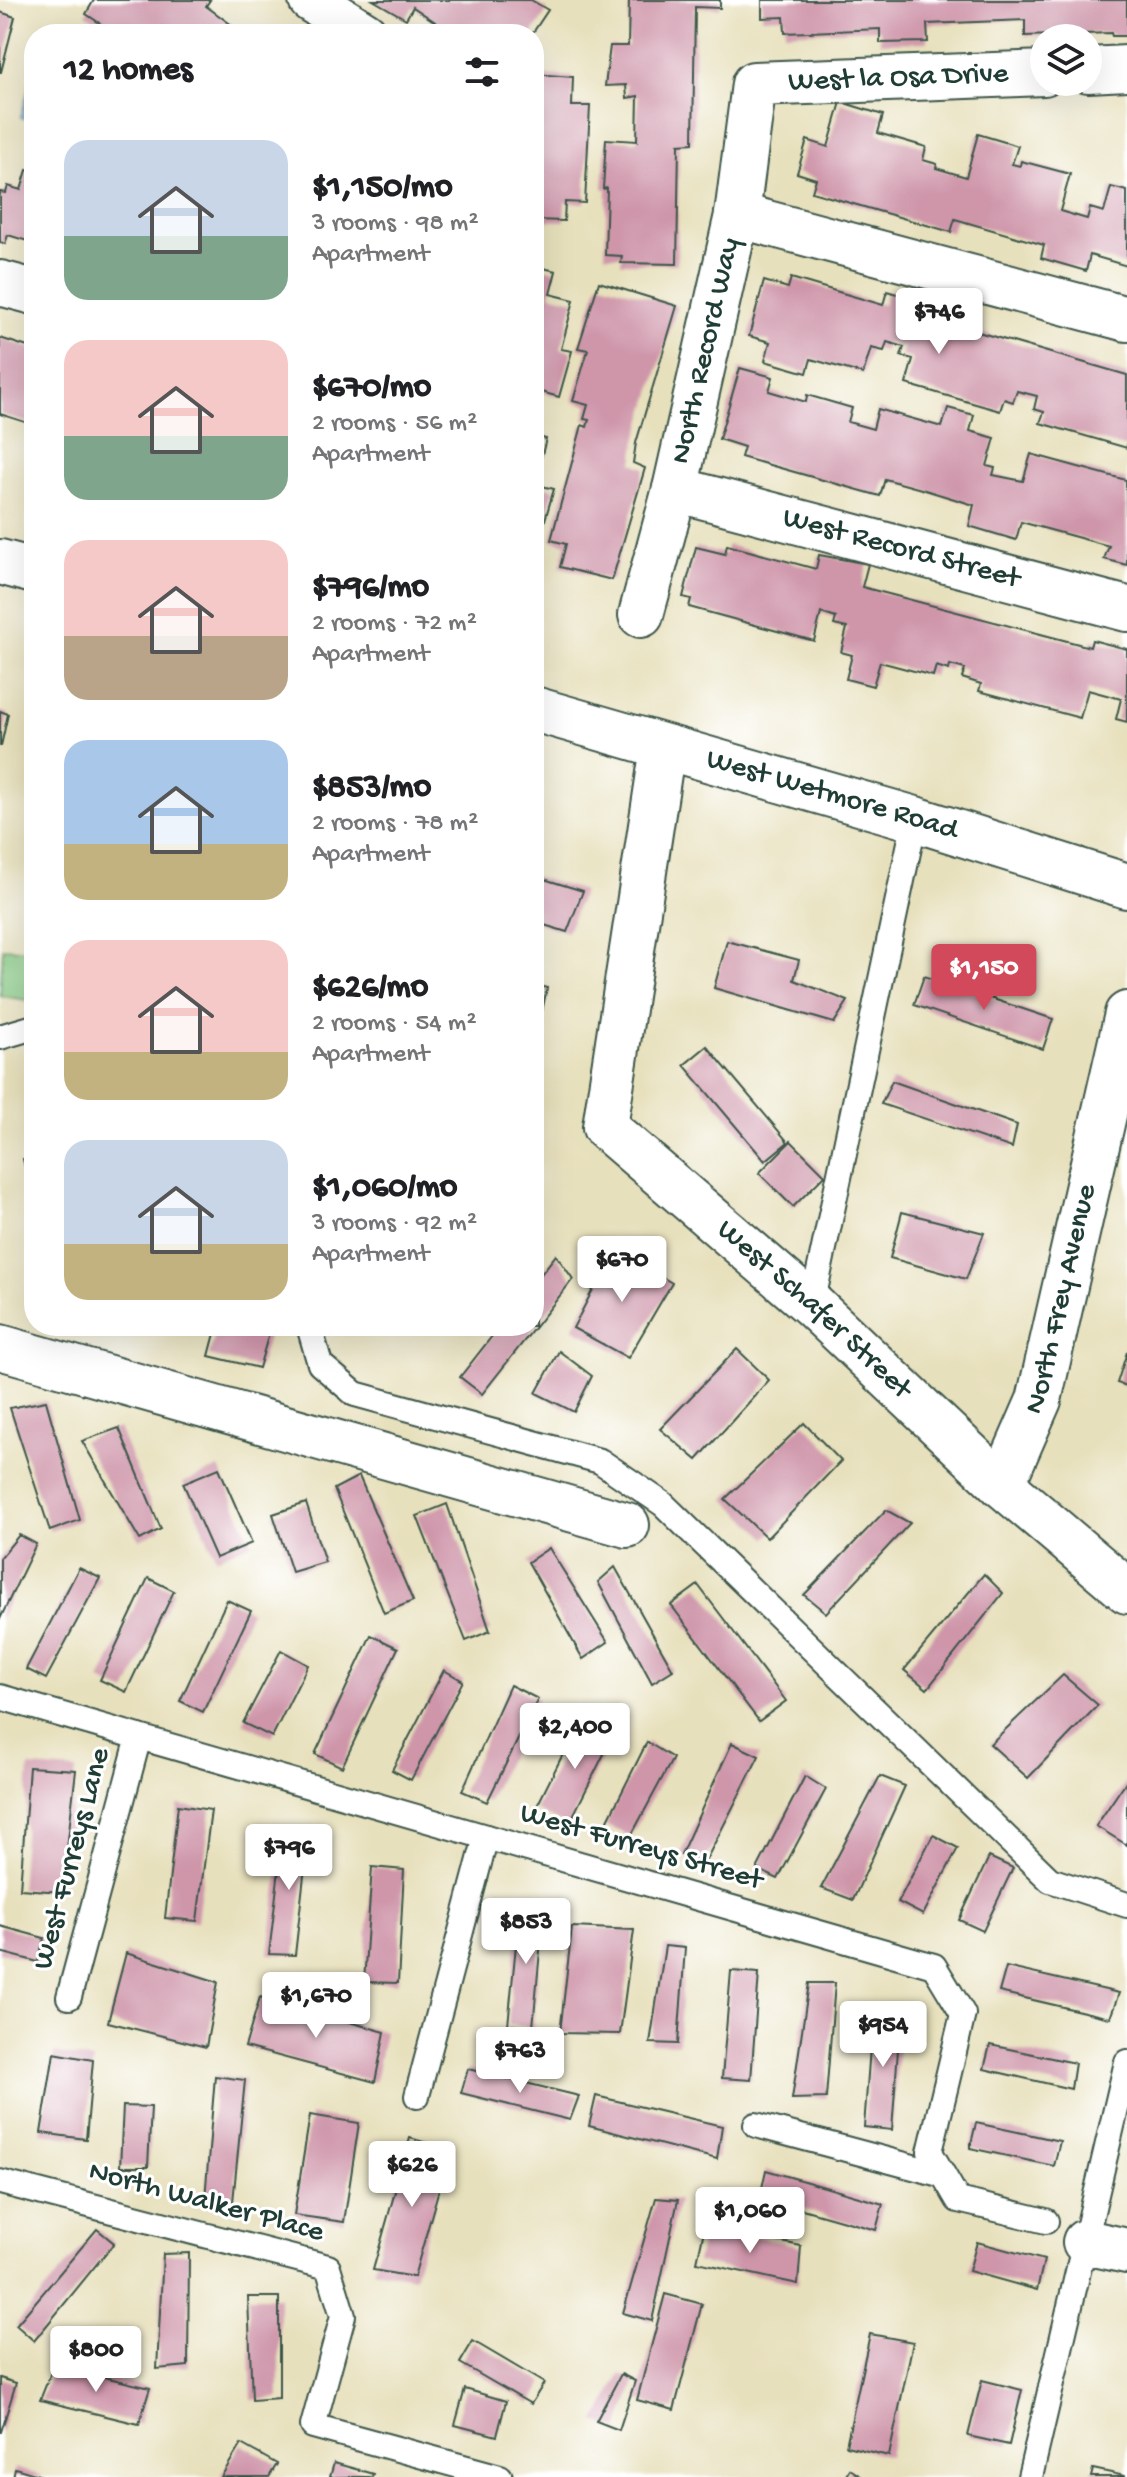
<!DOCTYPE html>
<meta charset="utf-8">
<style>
body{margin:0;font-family:"Gochi Hand",sans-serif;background:#f6f6f6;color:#202124;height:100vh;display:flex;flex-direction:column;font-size:30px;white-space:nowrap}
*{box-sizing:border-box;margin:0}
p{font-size:26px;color:#757577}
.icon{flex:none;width:44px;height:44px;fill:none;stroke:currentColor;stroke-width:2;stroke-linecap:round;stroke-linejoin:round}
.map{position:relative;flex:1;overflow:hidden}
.details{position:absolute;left:24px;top:24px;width:520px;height:1312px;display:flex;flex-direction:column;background:#fff;border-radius:32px;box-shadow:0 8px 32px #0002}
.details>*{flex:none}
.controls{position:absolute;left:1030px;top:24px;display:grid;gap:16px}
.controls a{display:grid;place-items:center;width:72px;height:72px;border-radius:50%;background:#fff;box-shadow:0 8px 32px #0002;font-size:40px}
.price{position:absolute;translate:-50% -68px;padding:0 18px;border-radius:8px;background:#fff;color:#222;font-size:26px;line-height:52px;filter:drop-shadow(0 2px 4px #0008)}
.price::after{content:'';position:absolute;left:50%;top:48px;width:24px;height:18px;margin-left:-12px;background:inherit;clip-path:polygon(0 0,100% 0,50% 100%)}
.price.selected{background:#d1495b;color:#fff}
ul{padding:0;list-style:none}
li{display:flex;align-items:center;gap:24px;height:200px;padding:0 40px}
li span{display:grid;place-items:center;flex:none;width:224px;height:160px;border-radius:24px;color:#555}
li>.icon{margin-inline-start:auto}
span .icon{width:96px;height:96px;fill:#fffc;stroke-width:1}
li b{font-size:34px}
h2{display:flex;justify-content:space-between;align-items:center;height:96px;padding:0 40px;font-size:34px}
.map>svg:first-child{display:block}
</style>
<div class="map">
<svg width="1127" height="2477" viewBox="0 0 1127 2477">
<rect width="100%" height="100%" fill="#fff"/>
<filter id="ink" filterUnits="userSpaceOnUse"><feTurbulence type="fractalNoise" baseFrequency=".0125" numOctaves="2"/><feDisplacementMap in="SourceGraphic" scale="16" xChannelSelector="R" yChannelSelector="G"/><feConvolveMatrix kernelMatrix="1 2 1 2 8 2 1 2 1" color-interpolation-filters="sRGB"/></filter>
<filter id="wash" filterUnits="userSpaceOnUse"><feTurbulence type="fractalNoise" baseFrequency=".006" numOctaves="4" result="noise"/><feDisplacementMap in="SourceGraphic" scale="32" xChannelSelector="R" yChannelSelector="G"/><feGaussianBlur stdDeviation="1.8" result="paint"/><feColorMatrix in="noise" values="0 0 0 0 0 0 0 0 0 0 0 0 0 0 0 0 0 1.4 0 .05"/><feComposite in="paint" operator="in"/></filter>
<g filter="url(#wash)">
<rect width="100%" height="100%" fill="#e7e0bc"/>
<path fill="#84c780" stroke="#52825a" stroke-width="2" d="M3,948L34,950V1001L0,996Z"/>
<path fill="#6faee2" stroke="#47768b" stroke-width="2" d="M34,69V121L21,117Z"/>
<g id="blocks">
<g fill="#cf96aa">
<path d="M94,0H210L206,6L244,34H173L163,27L158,34H141L134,29L130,34H116L86,14Z"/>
<path d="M373,0H531L548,10L532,34H453L413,7L406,19Z"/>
<path d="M629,0H720V8L695,7L693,143L679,144L677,264L621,263L622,256L605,255L607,188L603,189L606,139L637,141L638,96L627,98L626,85L605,86L610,46H628Z"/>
<path d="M762,0H1127V36H1112L1111,33L1025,36V20L927,24L928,42L880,43V29L785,33L784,17L762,18Z"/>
<path d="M0,12L15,17L1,72H0Z"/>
<path d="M534,74L573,77L572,106H590L585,203L565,202L564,221L534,220Z"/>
<path d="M841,102L883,115L878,133L926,147L923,160L937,164L936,168L966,177L978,134L1018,146L1012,164L1020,166L1021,161L1070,174L1060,211L1087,219L1090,208L1104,212L1111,187L1127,191V266L1090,255L1086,271L1041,258L1044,245L955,219L951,232L812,192L816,179L797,173L807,140L828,147Z"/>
<path d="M27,170L34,172V243L8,235L5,244L0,242V192L6,193L8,186L21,190Z"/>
<path d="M534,266L556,271L550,294L574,300L561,349L572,351L559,397L534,390Z"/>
<path d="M791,278L883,305L887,291L930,304L926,317L1127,375V448L1040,423L1044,412L1034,409L1037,396L1017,391L1013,402L1004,399L1000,411L906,384L913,359L901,356L904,347L887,342L884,351L871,348L863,374L811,359L807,373L765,361L770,342L749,336L764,281L788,288Z"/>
<path d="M599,282L677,306L636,443L633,463L645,468L612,580L560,567L566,544L551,540L582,425L587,427L589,420L584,419L588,405L573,401L588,350L578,348Z"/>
<path d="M0,338L34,349V425L0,414Z"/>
<path d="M740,368L773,377L769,391L806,402L807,395L852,408L848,422L873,429L878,409L942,427L948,408L974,415L970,431L995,438L987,466L995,468L993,475L1023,481L1031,454L1126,480L1127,565L1104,559L1109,546L1021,522L1016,540L969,526L974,505L925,490L885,479L880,496L741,457L744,447L719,439Z"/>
<path d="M534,436L546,439L535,481L534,480Z"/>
<path d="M534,484L554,489L540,537L534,536Z"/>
<path d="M727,545L816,569L819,555L868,564L862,587L1090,647L1092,640L1127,649V722L1116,719L1121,699L1088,690L1080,718L979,691L981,684L962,678L965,669L950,665L949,670L936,666L933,676L880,662L873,686L846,679L852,655L841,652L847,628L834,625L836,618L821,613L814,641L689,607L691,599L683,597L696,547L725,554Z"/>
<path d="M0,711L8,714L1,746H0Z"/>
<path d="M534,876L583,891L567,932L534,922Z"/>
<path d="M727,941L799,960L794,980L848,1001L834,1023L714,988Z"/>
<path d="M924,976L1053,1019L1043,1049L914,1005Z"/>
<path d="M534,984L547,988L537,1035L534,1034Z"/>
<path d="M707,1046L788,1142L765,1161L684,1065Z"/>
<path d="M892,1081L1017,1125L1012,1148L881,1104Z"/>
<path d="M791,1141L825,1175L793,1207L759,1173Z"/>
<path d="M34,1157V1190L31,1191L23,1159Z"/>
<path d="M902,1212L984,1233L966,1279L890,1258Z"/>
<path d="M614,1249L672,1283L628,1358L573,1328Z"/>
<path d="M556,1255L573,1279L482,1394L460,1377L500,1326H534V1283Z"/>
<path d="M217,1326H271L259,1368L209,1356Z"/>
<path d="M737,1349L769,1380L697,1460L660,1429Z"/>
<path d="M559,1351L592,1376L574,1412L536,1393Z"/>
<path d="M1127,1352V1386L1117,1383Z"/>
<path d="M46,1401L80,1520L50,1531L10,1408Z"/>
<path d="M804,1423L841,1461L767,1538L725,1499Z"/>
<path d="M119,1428L161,1529L140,1540L82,1441Z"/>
<path d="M219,1468L252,1543L216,1558L183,1483Z"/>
<path d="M359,1476L413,1601L384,1613L334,1489Z"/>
<path d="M306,1503L325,1562L292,1572L273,1514Z"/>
<path d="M447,1504L490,1631L466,1641L417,1516Z"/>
<path d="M886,1510L910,1523L826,1613L804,1595Z"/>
<path d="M19,1535L36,1544L0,1619V1558Z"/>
<path d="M549,1548L608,1642L583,1659L528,1562Z"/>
<path d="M615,1567L673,1670L652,1683L598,1582Z"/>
<path d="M79,1568L100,1578L46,1679L26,1669Z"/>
<path d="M984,1574L1003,1593L927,1689L904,1670Z"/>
<path d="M148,1578L174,1591L126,1692L100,1680Z"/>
<path d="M698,1585L786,1701L759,1721L671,1605Z"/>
<path d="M227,1600L251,1611L203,1712L180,1701Z"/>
<path d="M371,1635L398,1648L342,1767L315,1754Z"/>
<path d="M281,1650L308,1665L272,1737L243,1723Z"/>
<path d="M444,1670L463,1681L411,1780L392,1770Z"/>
<path d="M1063,1675L1098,1705L1028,1778L990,1744Z"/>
<path d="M510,1685L538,1699L487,1802L462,1791Z"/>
<path d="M582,1716L615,1732L568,1826L535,1810Z"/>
<path d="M647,1742L673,1758L631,1836L605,1826Z"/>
<path d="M732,1743L759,1756L704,1864L681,1854Z"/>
<path d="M29,1767L76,1770L62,1892L20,1889Z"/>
<path d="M805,1776L826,1789L778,1879L757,1869Z"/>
<path d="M880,1776L905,1786L853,1900L821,1888Z"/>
<path d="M1127,1780V1845L1096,1826Z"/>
<path d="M178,1805L211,1810L197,1921L165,1918Z"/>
<path d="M284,1827L309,1831L295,1955L269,1954Z"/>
<path d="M933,1835L958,1848L923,1915L898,1902Z"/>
<path d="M989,1857L1013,1868L983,1931L959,1920Z"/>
<path d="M372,1867L404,1870L398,1983L364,1982Z"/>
<path d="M520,1905L544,1907L533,2027L508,2025Z"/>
<path d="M0,1926L44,1938L38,1962L0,1952Z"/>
<path d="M572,1927L634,1930L620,2034L560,2033Z"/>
<path d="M665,1946L685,1948L678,2044L650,2043Z"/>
<path d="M126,1953L218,1982L206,2047L108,2022Z"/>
<path d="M1006,1967L1119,1993L1110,2018L999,1992Z"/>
<path d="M731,1971L759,1973L751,2080L722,2078Z"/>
<path d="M809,1983H835L826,2098L792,2099Z"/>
<path d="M260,1997L385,2032L375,2082L245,2047Z"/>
<path d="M873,2008L901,2009L892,2130L864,2127Z"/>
<path d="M990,2045L1075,2063L1071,2089L984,2069Z"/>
<path d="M54,2053L93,2060L86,2139L41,2133Z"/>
<path d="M468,2069L579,2096L570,2120L461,2093Z"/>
<path d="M215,2076L245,2080L233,2202L205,2199Z"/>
<path d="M596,2096L722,2126L717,2159L589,2126Z"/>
<path d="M123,2106L151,2107L148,2167H120Z"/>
<path d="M310,2115L359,2123L344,2222L294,2215Z"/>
<path d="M976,2123L1060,2141L1054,2166L970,2148Z"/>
<path d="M410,2138L450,2150L414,2277L373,2270Z"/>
<path d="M766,2170L883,2204L876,2230L760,2197Z"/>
<path d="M656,2198L678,2200L652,2321L623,2313Z"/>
<path d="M705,2226L801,2246L798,2284L697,2262Z"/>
<path d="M97,2229L114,2243L34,2341L16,2325Z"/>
<path d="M977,2242L1044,2260L1037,2290L969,2271Z"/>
<path d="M189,2253L188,2366L157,2369L163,2254Z"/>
<path d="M665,2294L702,2304L674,2410L637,2400Z"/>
<path d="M248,2297H279V2398L252,2400Z"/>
<path d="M870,2334L913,2342L889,2456L846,2446Z"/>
<path d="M473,2341L544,2383L531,2404L460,2363Z"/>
<path d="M54,2365L150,2388L139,2424L40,2400Z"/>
<path d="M621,2374L635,2381L619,2430L596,2421Z"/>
<path d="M0,2378L16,2383L1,2432H0Z"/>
<path d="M982,2380L1022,2390L1009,2445L968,2436Z"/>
<path d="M465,2389L506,2401L497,2436L455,2425Z"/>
<path d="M241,2444L277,2464L269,2477H221Z"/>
<path d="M334,2463L373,2474L372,2477H330Z"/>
<path d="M15,2468L42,2476V2477H13Z"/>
<path d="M850,2469L862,2477H845Z"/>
<path d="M1093,2469L1125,2476V2477H1091Z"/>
</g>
</g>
</g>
<g filter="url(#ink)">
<use href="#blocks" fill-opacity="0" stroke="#3d5548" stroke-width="2"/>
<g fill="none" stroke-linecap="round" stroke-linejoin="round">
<defs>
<g id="service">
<path d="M0,1037L34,1027"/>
<path d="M812,1305L915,819"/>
<path d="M309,1326L320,1364L355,1394L600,1461L663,1504L1050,1880L1127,1905"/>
<path d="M0,1697L934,1966L963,2014L930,2152L958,2200L1046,2221"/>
<path d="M69,1997L139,1737"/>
<path d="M417,2096L486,1837"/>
<path d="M756,2125L943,2175"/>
<path d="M0,2182L328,2267L343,2316L313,2426L500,2477"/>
<path d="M1030,2477L1127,2062"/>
</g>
<g id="minor">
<path d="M311,0L365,34"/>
<path d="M1088,70L1127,68"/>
<path d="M737,215L1127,319"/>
<path d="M0,283L34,292"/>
<path id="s1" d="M675,489L1127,609"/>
<path id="s2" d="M641,615L675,489L737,215L754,84L1044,73"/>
<path id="s3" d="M663,747L605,1127L812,1305L1002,1485L1127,1591"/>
<path d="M0,1347L627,1525"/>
<path id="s4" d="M1002,1485L1039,1400L1127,1014"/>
<path d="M1085,2242L1127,2251"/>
</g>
<g id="tertiary">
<path d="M0,562L34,571"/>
<path id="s5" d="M534,709L915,819L1127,886"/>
</g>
</defs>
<use href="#service" stroke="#3d5548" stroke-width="28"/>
<use href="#minor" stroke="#3d5548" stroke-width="48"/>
<use href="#tertiary" stroke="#3d5548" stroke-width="48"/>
<use href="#service" stroke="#fff" stroke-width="24"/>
<use href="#minor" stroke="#fff" stroke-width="44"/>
<use href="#tertiary" stroke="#fff" stroke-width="44"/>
</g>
</g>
<g text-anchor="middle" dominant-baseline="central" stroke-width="6" stroke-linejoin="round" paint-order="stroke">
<g font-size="30" fill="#1f3d34" stroke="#fff">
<text stroke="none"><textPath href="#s2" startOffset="688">West la Osa Drive</textPath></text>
<text stroke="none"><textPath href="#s2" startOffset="272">North Record Way</textPath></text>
<text stroke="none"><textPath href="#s1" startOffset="234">West Record Street</textPath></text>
<text stroke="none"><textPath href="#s5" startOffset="310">West Wetmore Road</textPath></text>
<text stroke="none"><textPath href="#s4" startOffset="196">North Frey Avenue</textPath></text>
<text stroke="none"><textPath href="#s3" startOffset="662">West Schafer Street</textPath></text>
<text transform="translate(641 1848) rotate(16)">West Furreys Street</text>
<text transform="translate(73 1859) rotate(-75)">West Furreys Lane</text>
<text transform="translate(206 2203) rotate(15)">North Walker Place</text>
</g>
</g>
</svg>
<div class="controls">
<a><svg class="icon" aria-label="layers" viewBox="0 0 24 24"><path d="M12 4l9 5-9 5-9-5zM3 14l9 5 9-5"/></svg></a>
</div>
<b class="price" style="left:939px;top:356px">$746</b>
<b class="price selected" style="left:984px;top:1012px">$1,150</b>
<b class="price" style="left:622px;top:1304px">$670</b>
<b class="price" style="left:575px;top:1771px">$2,400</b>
<b class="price" style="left:289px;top:1892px">$796</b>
<b class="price" style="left:526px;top:1966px">$853</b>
<b class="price" style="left:316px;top:2040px">$1,670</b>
<b class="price" style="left:883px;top:2069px">$954</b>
<b class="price" style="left:520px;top:2095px">$763</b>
<b class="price" style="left:412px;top:2209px">$626</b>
<b class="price" style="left:750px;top:2255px">$1,060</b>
<b class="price" style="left:96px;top:2394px">$800</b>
<section class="details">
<h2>12 homes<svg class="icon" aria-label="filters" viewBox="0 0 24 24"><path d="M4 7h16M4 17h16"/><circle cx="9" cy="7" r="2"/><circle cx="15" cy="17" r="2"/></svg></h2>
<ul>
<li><span style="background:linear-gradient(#c9d6e8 60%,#7fa58c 0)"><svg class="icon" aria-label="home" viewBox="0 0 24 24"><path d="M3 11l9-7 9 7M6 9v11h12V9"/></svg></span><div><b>$1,150/mo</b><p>3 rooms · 98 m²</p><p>Apartment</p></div></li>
<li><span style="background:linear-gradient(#f6c9c9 60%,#7fa58c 0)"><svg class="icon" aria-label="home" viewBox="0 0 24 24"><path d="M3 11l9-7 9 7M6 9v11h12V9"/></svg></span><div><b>$670/mo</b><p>2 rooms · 56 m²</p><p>Apartment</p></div></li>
<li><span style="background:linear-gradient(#f6c9c9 60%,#b9a48a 0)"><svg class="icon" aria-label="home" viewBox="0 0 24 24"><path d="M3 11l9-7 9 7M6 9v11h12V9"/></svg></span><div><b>$796/mo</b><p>2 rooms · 72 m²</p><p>Apartment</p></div></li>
<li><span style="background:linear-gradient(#a9c7e8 65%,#c2b280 0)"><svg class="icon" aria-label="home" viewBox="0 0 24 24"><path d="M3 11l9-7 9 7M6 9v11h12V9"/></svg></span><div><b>$853/mo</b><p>2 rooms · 78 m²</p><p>Apartment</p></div></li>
<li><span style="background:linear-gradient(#f6c9c9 70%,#c2b280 0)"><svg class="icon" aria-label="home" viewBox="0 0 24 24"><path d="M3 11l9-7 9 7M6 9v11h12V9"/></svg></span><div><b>$626/mo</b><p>2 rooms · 54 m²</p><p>Apartment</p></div></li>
<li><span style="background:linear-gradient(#c9d6e8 65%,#c2b280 0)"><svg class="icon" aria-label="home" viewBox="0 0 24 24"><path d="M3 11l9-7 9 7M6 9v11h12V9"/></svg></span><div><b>$1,060/mo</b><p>3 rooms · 92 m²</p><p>Apartment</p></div></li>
</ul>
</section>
</div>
